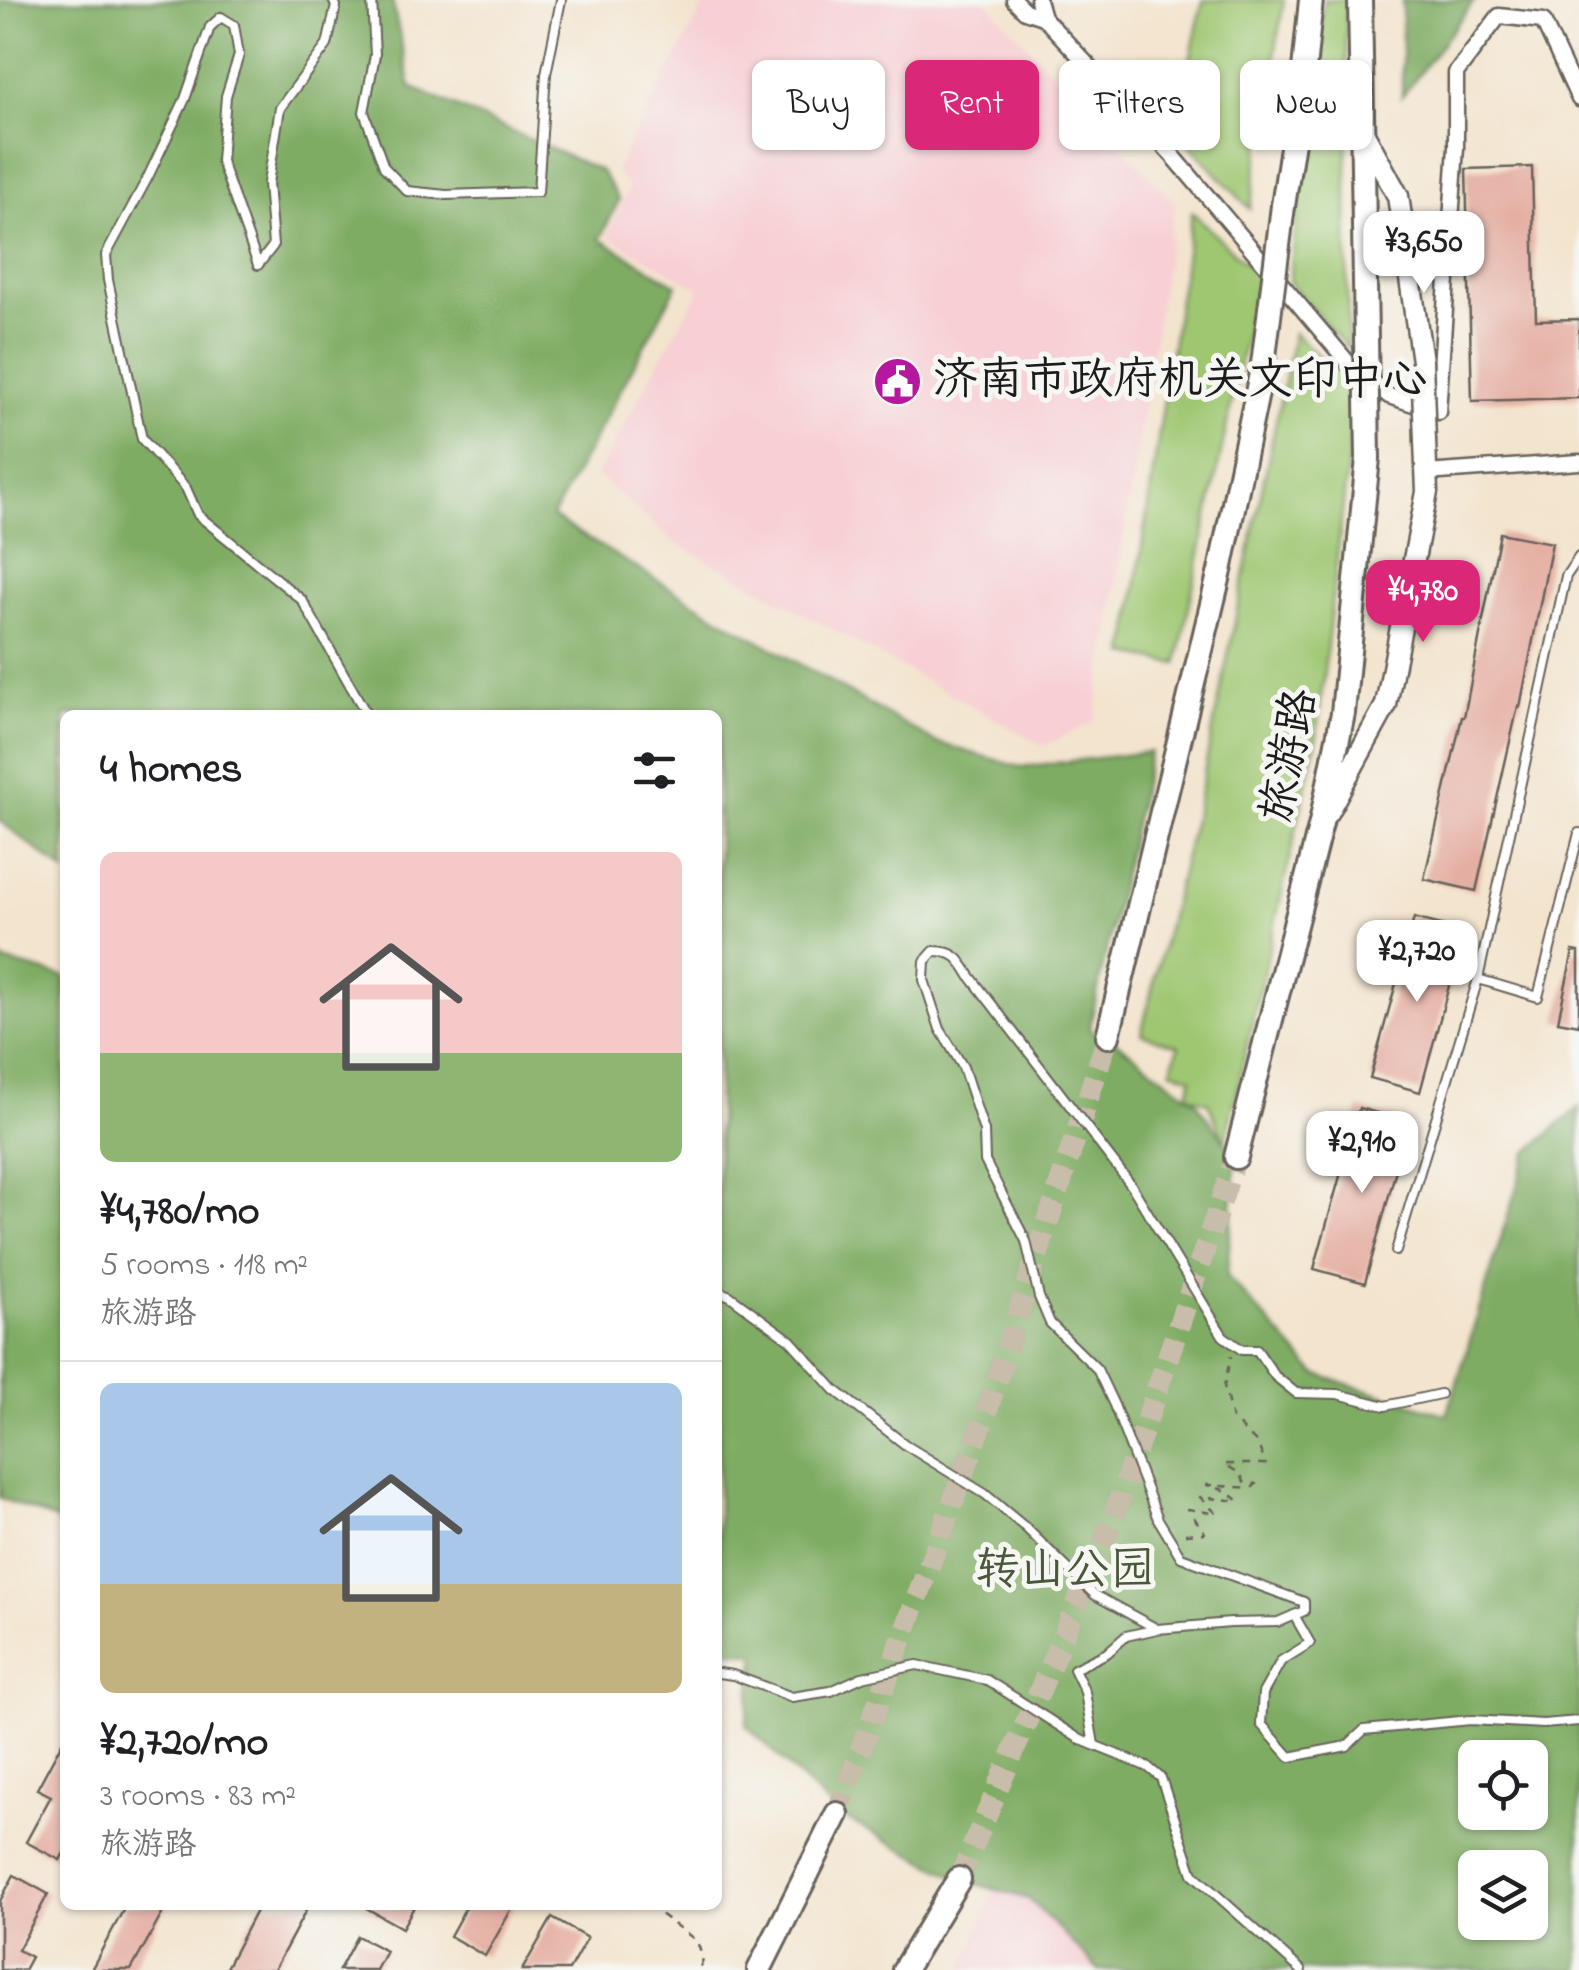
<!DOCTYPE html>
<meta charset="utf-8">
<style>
body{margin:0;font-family:"Indie Flower","LXGW WenKai TC",sans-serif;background:#f6f6f6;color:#202124;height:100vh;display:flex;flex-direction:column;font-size:38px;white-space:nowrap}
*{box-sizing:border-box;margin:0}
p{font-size:32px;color:#757577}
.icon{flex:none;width:55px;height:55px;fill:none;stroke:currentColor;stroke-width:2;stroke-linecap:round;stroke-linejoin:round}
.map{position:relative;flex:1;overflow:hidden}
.panel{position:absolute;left:60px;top:710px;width:662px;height:1200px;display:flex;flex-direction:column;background:#fff;border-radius:15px;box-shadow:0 2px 8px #0004}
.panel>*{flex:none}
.top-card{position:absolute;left:752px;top:60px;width:675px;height:90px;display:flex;gap:20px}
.controls{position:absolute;left:1458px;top:1740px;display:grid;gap:20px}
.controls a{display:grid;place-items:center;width:90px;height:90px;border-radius:15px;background:#fff;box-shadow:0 2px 8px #0004;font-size:50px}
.price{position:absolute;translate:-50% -85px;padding:0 22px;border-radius:20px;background:#fff;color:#222;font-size:32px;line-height:65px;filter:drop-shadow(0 2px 5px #0008)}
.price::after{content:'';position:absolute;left:50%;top:60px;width:30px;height:22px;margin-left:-15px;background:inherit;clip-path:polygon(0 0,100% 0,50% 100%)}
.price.active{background:#db2777;color:#fff}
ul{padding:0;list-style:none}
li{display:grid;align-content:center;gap:20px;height:530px;padding:0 40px}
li+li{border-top:2px solid #e0e0e0}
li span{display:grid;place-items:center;height:310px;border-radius:15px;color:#555}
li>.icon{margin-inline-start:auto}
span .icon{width:180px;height:180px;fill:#fffc;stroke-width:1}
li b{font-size:42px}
h2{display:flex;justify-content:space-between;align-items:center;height:120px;padding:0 40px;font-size:42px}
.pill{padding:0 35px;border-radius:15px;background:#fff;box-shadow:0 2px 8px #0004;font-size:35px;line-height:90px}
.pill.active{background:#db2777;color:#fff}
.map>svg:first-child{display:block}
</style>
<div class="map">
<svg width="1579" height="1970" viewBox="0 0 1579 1970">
<rect width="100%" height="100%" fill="#f6f6f2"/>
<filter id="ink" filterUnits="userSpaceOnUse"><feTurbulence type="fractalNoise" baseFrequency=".01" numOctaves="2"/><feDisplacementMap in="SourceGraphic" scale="20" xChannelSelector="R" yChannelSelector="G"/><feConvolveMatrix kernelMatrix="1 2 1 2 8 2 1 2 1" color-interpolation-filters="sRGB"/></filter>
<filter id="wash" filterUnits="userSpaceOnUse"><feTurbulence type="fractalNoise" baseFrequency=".0048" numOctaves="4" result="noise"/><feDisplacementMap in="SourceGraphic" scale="40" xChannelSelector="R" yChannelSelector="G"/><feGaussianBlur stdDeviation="2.25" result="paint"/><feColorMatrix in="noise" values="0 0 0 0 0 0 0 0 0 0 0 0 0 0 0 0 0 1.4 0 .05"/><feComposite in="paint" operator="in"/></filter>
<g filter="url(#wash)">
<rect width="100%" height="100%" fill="#f3e4ce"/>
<g fill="#f7cfd4">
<path d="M707,0H985L1175,203L1095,721L1044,746L672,541L596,475L700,289L607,236L629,188L615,170Z"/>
<path d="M994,1889L1029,1899L1099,1970H962Z"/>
</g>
<g fill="#9fc772" stroke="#5e7247" stroke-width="2.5">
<path d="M1203,0H1284L1250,209L1175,129Z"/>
<path d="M1324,0H1346L1348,349L1289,282Z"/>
<path d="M1192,212L1258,276L1177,664L1126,654Z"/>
<path d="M1294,333L1354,387L1348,461L1316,743L1225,1142L1208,1102L1188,1095L1192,1077L1171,1070L1179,1046L1141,1034L1196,811Z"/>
</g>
<g fill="#7fac64" stroke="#4e6440" stroke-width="2.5" fill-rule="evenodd">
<path d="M0,0H392L411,87L601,171L619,200L600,239L677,285L552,517L725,621L935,742L1020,767L1150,752L1089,1030L1108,1036L1196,1101L1236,1157L1227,1276L1316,1374L1447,1415L1527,1153L1579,1107V1970H1099L1029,1899L959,1879L837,1814L746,1725L756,1654L718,1649V715H65V872L0,821ZM1475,1758H1530V1812H1475ZM1475,1868H1530V1922H1475Z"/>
<path d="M1402,0H1475L1402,96Z"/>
<path d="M0,960L65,977V1524L0,1498Z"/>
</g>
<g id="blocks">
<g fill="#e5aea2">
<path d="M1532,167L1536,320L1579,319V398L1472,401L1466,169Z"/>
<path d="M1500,533L1552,543L1520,707L1518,706L1476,891L1424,879L1462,717H1464Z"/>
<path d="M1414,918L1464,931L1420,1092L1370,1078Z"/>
<path d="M1573,951L1579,952V1025L1558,1021Z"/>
<path d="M1359,1108L1409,1122L1365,1283L1314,1269Z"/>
<path d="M65,1737V1851L60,1860L26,1842L51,1796L37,1789Z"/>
<path d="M14,1875L48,1894L18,1950L31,1957L24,1970H0V1901Z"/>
<path d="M126,1905H167L131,1970H91Z"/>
<path d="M259,1905H309L274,1970H225Z"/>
<path d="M361,1905H415L402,1928Z"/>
<path d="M467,1905H514L485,1956L450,1936Z"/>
<path d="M552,1918L587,1938L569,1970H522Z"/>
<path d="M357,1936L386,1951L376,1970H339Z"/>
</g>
</g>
</g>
<g filter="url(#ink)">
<use href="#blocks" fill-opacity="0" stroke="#67625a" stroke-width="2.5"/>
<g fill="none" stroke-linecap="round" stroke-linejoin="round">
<g stroke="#c8bcaa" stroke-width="22" stroke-dasharray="22 11" stroke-linecap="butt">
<path d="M837,1814L987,1410L1108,1036"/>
<path d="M959,1879L1112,1522L1236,1157"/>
</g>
<defs>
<g id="lane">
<path d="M333,0L336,6L327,45L280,108L268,183L273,246L258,265L221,161L226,96L239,55L234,25L221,17L210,27L185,99L148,177L106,255L108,280L142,439L186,488L198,515L302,600L367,715"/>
<path d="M372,0L375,55L364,112L384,167L407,191L446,195L538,192L546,74L561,0"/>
<path d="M1478,979L1538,997L1579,833"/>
<path d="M1396,1251L1478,979L1566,576L1579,557"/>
<path d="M718,1291L730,1296L790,1340L835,1390L907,1446L985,1494L1026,1528L1095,1595L1157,1629"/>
<path d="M1294,1615L1310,1643L1281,1661L1263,1693L1261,1724L1290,1757L1347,1746L1364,1730L1471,1720L1543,1724L1579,1721"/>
<path d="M718,1673L733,1675L792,1697L831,1691L862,1677L917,1665L987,1680L1081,1740L1148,1767L1161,1778L1193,1874L1301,1970"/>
<path d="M1094,1745L1085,1692L1074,1669L1107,1653L1126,1636L1157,1629L1231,1623L1278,1622L1304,1611V1602L1181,1557L1158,1519L1114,1405L1097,1369L1050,1323L1039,1297L1026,1241L985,1161L984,1131L963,1067L940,1029L924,980L925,961L934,951C955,951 960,959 970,976L1131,1185L1223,1336L1242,1350H1257L1275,1376L1296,1393L1338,1394L1385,1406L1440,1394"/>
</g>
<g id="street">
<path d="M1014,0L1025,11L1043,17"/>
<path d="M1038,0L1043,17L1174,157L1350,365L1389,396L1438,412L1456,147V73L1499,16L1543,21L1579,99"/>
<path d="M1426,473L1579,462"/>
</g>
<g id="secondary">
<path d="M1362,130L1398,196L1422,361"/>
<path d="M1327,813L1386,705L1427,492L1425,441"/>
</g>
<g id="primary">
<path d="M1360,0L1366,338"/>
<path d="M1283,206L1304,70L1311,0"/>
<path d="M1108,1036L1220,571L1263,364"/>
<path d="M1236,1157L1321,823L1343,713L1368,458"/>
<path d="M759,1970L837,1814"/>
<path d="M904,1970L959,1879"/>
</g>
</defs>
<use href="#lane" stroke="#67625a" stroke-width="12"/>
<use href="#street" stroke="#67625a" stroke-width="19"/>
<use href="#secondary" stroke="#67625a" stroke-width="25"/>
<use href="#primary" stroke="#67625a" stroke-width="28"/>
<g stroke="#67625a" stroke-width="2.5" stroke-dasharray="8 8" stroke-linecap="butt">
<path d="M1185,1534L1205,1533L1188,1509L1217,1514L1200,1497L1239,1501L1227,1491L1207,1485L1252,1488L1256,1484L1244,1482L1241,1474L1224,1464H1266L1257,1443L1232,1419L1224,1386L1231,1356"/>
<path d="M648,1905L697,1941L703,1959L699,1970"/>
</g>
<use href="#lane" stroke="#fff" stroke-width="8"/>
<use href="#street" stroke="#fff" stroke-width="14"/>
<use href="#secondary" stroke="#fff" stroke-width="20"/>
<use href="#primary" stroke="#fff" stroke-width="22"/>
<defs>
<path id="secondary-bridge" d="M1422,361L1425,441"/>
<g id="primary-bridge">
<path d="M1366,338L1368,458"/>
<path d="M1263,364L1283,206"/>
</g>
</defs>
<use href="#secondary-bridge" stroke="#67625a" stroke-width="25" stroke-linecap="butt"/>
<use href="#primary-bridge" stroke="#67625a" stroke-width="28" stroke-linecap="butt"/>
<use href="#secondary-bridge" stroke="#fff" stroke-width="20"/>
<use href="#primary-bridge" stroke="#fff" stroke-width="22"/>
</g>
</g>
<defs>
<symbol id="civic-disc" viewBox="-11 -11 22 22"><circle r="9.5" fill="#b5179e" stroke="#f6f6f2"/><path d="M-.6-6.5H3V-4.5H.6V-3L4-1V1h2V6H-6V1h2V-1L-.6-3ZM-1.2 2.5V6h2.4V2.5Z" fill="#fff"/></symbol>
</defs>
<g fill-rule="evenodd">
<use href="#civic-disc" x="870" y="354" width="55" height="55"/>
</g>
<g text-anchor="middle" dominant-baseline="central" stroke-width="10" stroke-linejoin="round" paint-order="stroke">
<g font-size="45" fill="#1c1c1c" stroke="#f6f6f2" text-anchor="start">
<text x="933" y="382">济南市政府机关文印中心</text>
</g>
<g font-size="45" fill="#1c1c1c" stroke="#f6f6f2">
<text transform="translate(1291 756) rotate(-79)">旅游路</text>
</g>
<g font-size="45" fill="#4a583a" stroke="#f6f6f2">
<text x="1065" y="1572">转山公园</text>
</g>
</g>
</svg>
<div class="controls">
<a><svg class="icon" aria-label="locate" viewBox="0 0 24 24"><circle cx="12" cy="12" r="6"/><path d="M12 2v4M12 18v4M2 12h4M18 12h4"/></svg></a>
<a><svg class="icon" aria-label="layers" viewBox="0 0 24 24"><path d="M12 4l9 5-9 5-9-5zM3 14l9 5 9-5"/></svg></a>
</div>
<b class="price" style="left:1424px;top:296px">¥3,650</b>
<b class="price active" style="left:1423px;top:645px">¥4,780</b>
<b class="price" style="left:1417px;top:1005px">¥2,720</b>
<b class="price" style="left:1362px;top:1196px">¥2,910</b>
<div class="top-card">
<a class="pill">Buy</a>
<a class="pill active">Rent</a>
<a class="pill">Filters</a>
<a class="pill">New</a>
</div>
<section class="panel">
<h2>4 homes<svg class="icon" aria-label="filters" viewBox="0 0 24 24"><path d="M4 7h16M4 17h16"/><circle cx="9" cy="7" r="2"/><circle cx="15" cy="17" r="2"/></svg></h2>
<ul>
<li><span style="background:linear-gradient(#f6c9c9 65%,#8fb573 0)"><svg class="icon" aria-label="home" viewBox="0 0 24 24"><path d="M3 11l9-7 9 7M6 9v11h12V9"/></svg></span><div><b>¥4,780/mo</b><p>5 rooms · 118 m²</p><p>旅游路</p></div></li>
<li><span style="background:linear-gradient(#a9c7e8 65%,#c2b280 0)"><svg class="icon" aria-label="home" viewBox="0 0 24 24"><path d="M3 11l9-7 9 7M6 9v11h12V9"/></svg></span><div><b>¥2,720/mo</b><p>3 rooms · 83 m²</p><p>旅游路</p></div></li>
</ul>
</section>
</div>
